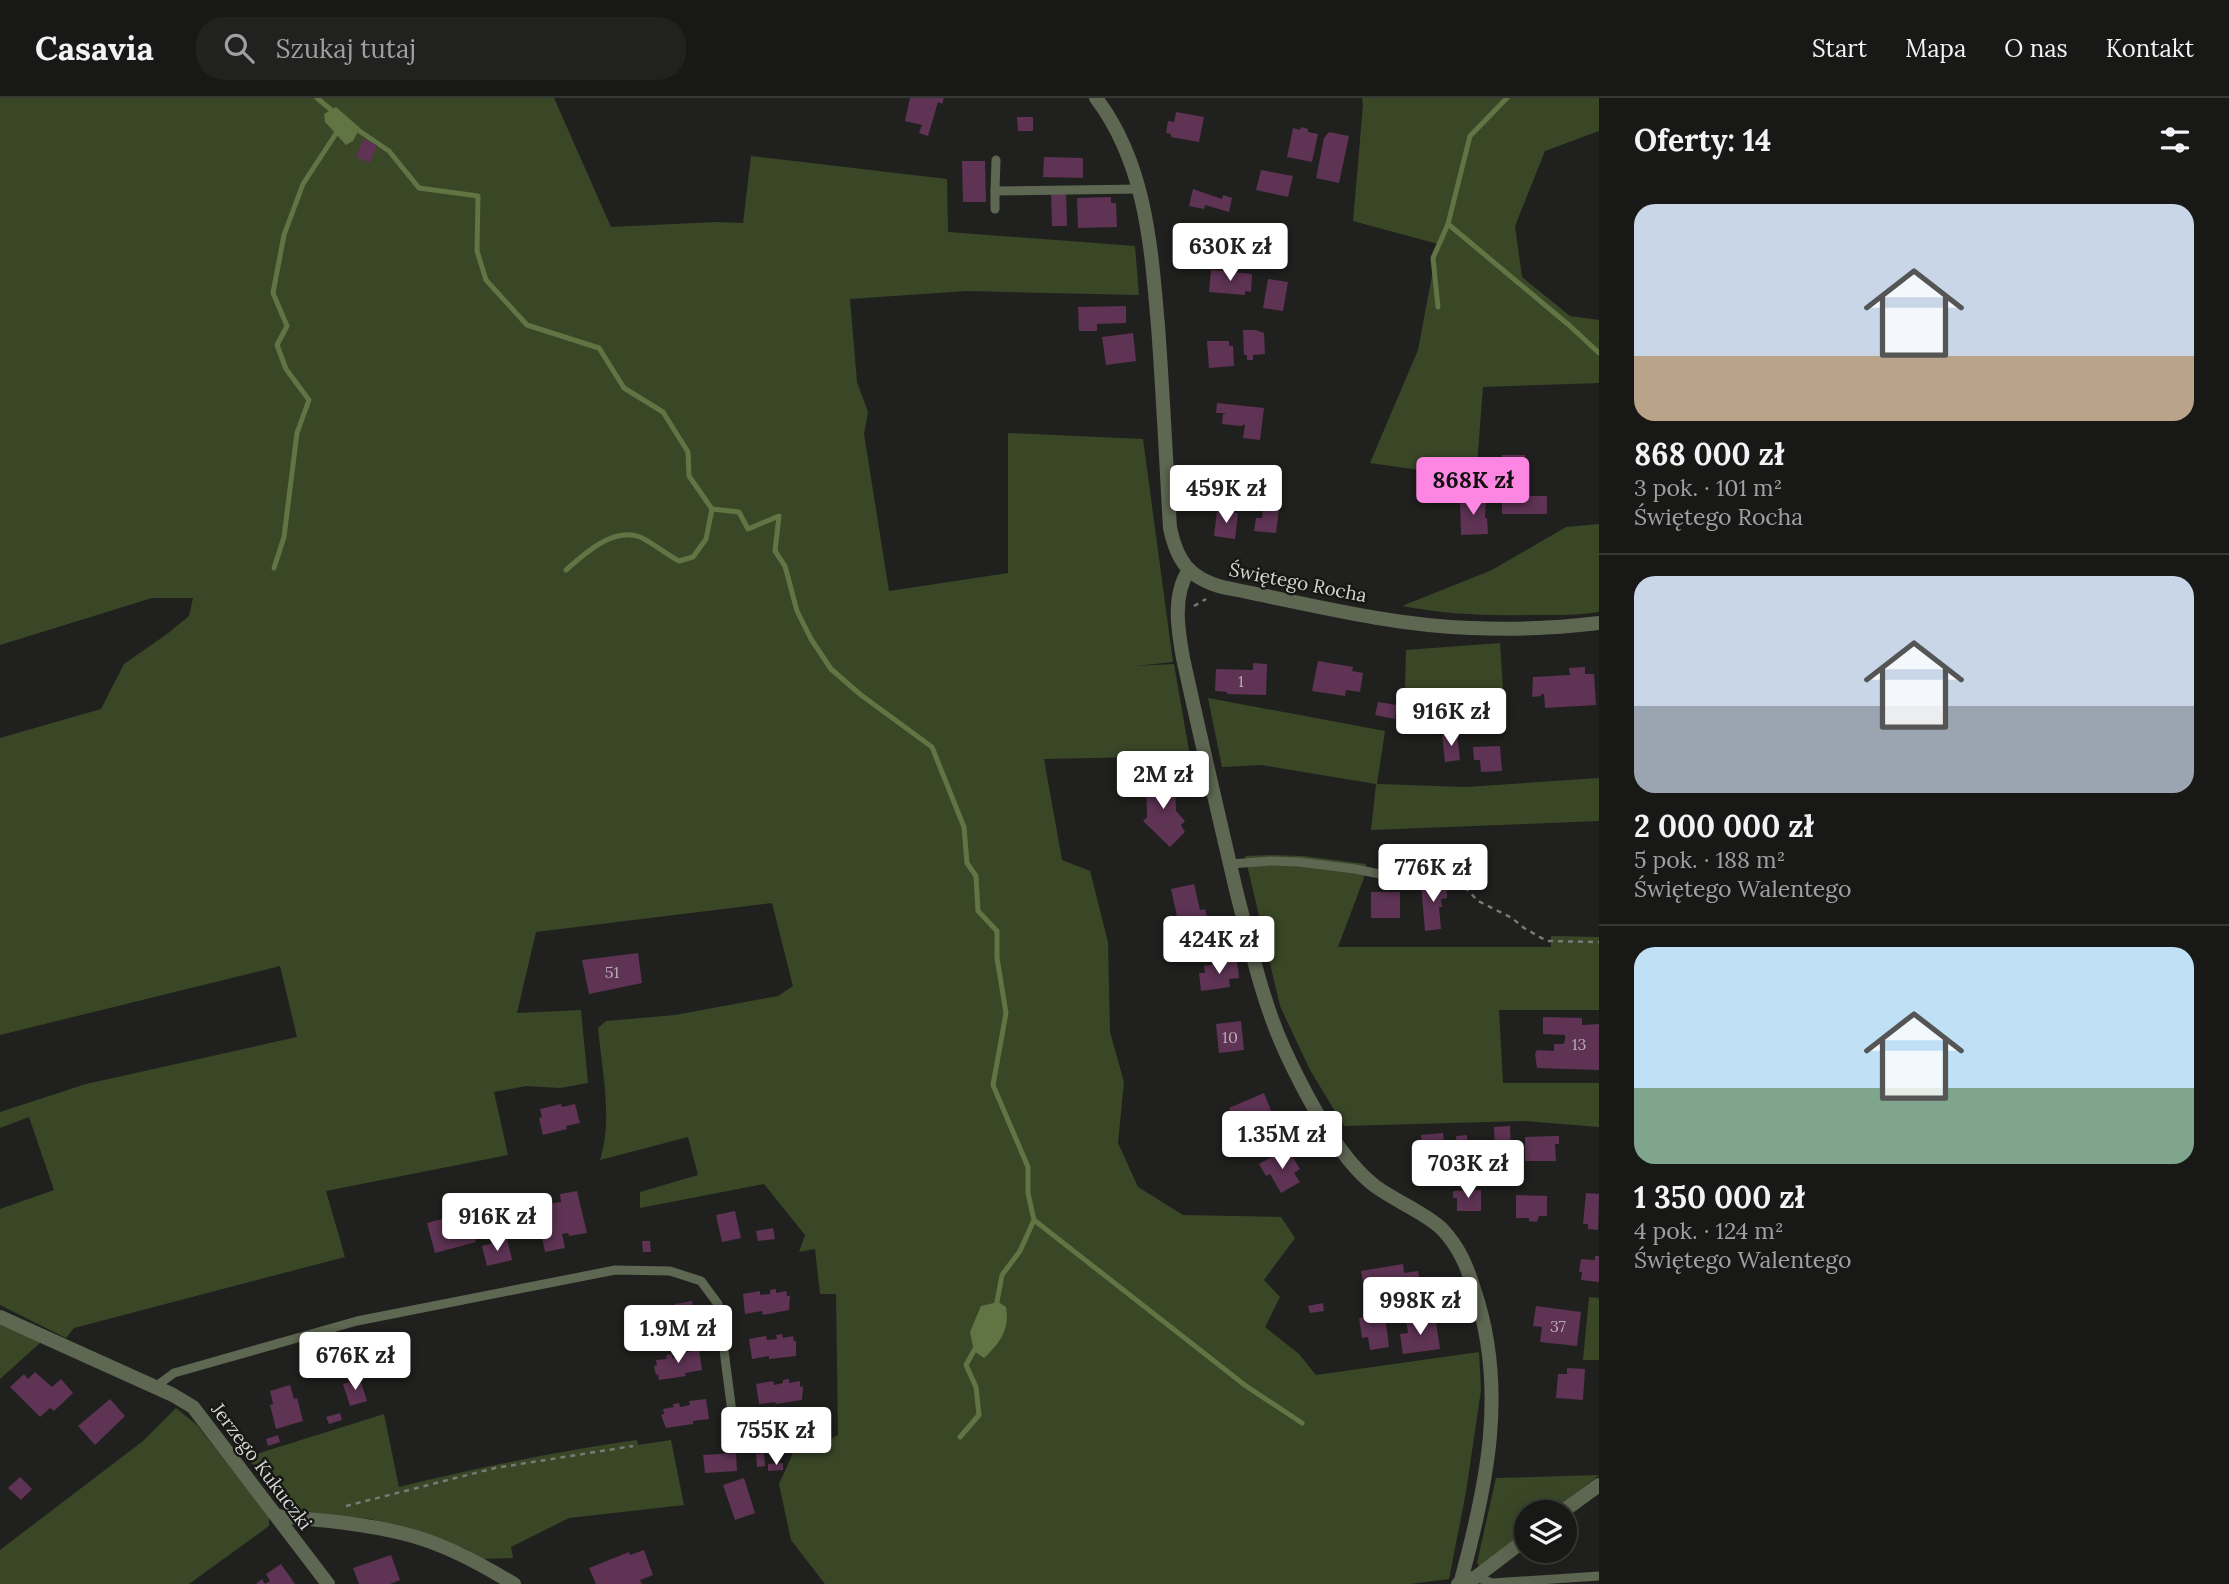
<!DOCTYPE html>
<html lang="pl">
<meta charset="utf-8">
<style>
body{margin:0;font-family:Lora,serif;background:#21221f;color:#f1f3f6;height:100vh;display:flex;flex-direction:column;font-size:26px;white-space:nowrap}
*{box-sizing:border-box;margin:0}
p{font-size:23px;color:#9fa0a1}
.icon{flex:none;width:38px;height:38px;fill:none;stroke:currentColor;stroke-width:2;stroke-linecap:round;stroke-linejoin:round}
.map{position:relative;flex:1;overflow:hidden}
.side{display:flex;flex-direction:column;background:#181916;width:630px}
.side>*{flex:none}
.fabs{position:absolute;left:1514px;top:1402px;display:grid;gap:14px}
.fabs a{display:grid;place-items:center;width:63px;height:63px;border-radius:50%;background:#181916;box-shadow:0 7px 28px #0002,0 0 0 2px #363835;font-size:35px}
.price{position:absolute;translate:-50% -60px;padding:0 16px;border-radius:7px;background:#fff;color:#222;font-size:23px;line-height:46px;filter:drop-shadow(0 2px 4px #0008)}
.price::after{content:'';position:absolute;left:50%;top:42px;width:21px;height:16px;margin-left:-10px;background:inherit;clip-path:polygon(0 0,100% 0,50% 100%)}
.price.active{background:#fd86e2;color:#111}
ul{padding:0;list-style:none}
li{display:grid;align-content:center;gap:14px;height:371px;padding:0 35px}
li+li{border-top:2px solid #363835}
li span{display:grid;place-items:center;height:217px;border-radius:21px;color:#555}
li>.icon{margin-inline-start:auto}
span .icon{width:126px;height:126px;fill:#fffc;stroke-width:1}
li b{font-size:30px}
h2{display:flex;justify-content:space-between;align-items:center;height:84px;padding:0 35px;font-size:30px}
header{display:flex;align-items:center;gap:42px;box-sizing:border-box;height:98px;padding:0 35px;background:#181916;border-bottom:2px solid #363835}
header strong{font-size:33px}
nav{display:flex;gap:38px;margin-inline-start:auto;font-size:24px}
.search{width:490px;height:63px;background:#21221f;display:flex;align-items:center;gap:18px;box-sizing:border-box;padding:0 24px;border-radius:28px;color:#9fa0a1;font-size:26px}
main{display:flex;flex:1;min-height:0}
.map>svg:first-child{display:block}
</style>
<header>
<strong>Casavia</strong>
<div class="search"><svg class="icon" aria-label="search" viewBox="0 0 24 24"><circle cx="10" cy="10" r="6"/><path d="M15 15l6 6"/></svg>Szukaj tutaj</div>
<nav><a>Start</a><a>Mapa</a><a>O nas</a><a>Kontakt</a></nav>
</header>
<main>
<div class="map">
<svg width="1599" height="1486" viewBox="0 0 1599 1486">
<rect width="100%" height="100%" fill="#20211e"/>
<g fill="#394727">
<path d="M0,0H554L611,129L716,124L743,125L751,58L947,81L948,134L1135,148L1139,197L967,193L850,201L857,284L868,314L864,336L889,493L1008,475V335L1143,341L1173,564L1136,568L1174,566L1190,658L1044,661L1062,762L1090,773L1108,844L1110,934L1124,984L1118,1045L1138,1089L1183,1117L1281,1119L1295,1140L1264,1182L1280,1199L1265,1229L1299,1256L1316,1277L1479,1254L1481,1292L1466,1394L1449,1481L1410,1486H825L791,1442L779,1386L797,1346L829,1342L838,1337L836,1196H820L815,1151L799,1154L805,1137L764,1086L640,1110V1094L698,1077L688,1039L600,1062C613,1021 602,973 598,930L606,923L675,917L778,898L793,888L772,805L536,834L517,915L581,912L588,985L560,990L526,988L494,994L508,1057L326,1093L345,1159L74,1230L66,1240L0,1207V1111L54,1092L29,1019L0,1030V1014L86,986L297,939L280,868L0,937V640L101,611L124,566L167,536L189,518L193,500H152L0,547Z"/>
<path d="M1362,0H1599V33L1545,53L1515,128L1522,179L1570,218L1599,222V285L1483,289L1476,380L1370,365L1418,252L1438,146L1353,123L1363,7Z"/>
<path d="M1599,426V514C1575,518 1552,517 1528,517C1485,518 1444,516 1402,508L1492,472L1566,429Z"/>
<path d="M1500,545L1505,623L1404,630L1406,552Z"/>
<path d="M1208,600L1385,633L1377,686L1466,689L1599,680V723L1371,732L1376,686L1261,667L1222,669Z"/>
<path d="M1275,757L1303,758L1366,766L1364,780L1338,849H1551V838L1599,839V912H1499L1503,985H1599V1029L1523,1023L1344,1028L1310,972L1280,908L1245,758Z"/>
<path d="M1589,1199L1599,1200V1262H1583Z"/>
<path d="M0,1227L41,1244L0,1281Z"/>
<path d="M176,1310L197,1327L269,1419V1428L189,1486H0V1452L143,1343Z"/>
<path d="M384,1316L399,1389C478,1370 557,1353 637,1342L638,1347L671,1342L684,1407L569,1420L511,1449L513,1460L482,1461L464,1450L371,1421L297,1413L280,1400L247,1359Z"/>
<path d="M1599,1377L1553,1414H1526V1434L1480,1469L1477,1465L1496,1380Z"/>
</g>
<g fill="#607543">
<path d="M336,9L360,30L353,43L346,47L325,24L324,16Z"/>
<path d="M998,1204L1006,1209C1010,1231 1000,1245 984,1260L974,1253L970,1234L981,1208Z"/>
</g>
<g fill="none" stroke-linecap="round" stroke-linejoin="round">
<g stroke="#607543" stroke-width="5">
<path d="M317,0L336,16"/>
<path d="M355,30L389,53L419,90L478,98L477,153L486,182L527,227L599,250L624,290L663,314L688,354L689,378L712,411L739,414L748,431L779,418L775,453L785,468L797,513L811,541L831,571L861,597L932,649L964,729L967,765L976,778L978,813L997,833V860L1006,915L993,987L1028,1069V1095L1034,1122L1020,1153L1002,1177L996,1209"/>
<path d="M1448,126L1570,228L1599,255"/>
<path d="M1438,209L1433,160L1448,126L1470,38L1507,0"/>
<path d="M274,470L284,439L297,335L309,302L286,271L277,247L287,228L273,195L284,137L303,86L339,31"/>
<path d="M566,472C584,456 613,429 640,439C653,445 666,456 679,463L693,459L706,441L712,411"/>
<path d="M1034,1122L1246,1288L1302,1325"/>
<path d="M960,1339L979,1317L976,1289L966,1267L976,1249"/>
</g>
</g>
<g fill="#5e3354">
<path d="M910,0H944L942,6L938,4L928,38L919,35L922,27L905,23Z"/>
<path d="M1176,14L1204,19L1199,44L1171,39V36L1166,35L1168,23L1174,24Z"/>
<path d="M1017,19H1033V33H1018Z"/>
<path d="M1301,29L1308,31V34L1318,36L1312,64L1287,59L1293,30L1300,32Z"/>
<path d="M1329,34L1349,38L1339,85L1316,80L1324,40Z"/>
<path d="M363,41L377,47L370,65L356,59Z"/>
<path d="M1044,59L1083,60V80L1043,79Z"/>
<path d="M962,63H985L986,104H963Z"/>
<path d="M1261,72L1293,78L1288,99L1256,92Z"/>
<path d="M1193,91L1222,101L1223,97L1232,100L1229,114L1205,107L1204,111L1189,108Z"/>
<path d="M1051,94H1066L1067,128H1052Z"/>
<path d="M1111,99V105H1116L1117,129L1078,130L1077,100Z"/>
<path d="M1226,125L1248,130L1247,139L1260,142L1261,139H1264L1263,145L1260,144L1259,147H1262V151L1259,161L1214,151L1218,131L1224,132Z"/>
<path d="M1211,172L1252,176L1251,194L1245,193V197L1209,194Z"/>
<path d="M1268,181L1288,184L1283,213L1263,210Z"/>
<path d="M1126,208V225L1097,226V233H1079L1078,209Z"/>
<path d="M1243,232H1256L1264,235L1265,256L1253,257V262H1247V257H1244Z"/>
<path d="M1133,235L1136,263L1106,267L1102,239Z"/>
<path d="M1207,243H1229V248H1233L1234,268L1209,270Z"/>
<path d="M1217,305L1264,310L1260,342L1243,340L1245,326L1241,328L1222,326L1223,316L1227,315H1216Z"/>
<path d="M1502,357H1525V374H1503Z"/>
<path d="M1205,379L1228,381L1227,392L1204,390Z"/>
<rect x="1502" y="398" width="45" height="18"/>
<path d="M1264,401L1280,403L1276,435L1254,433L1256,420H1262Z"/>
<path d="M1460,402H1486L1485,420H1487L1488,436L1461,437Z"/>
<path d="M1217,413L1238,415L1235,441L1214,438Z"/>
<path d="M1318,563L1353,569L1352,573L1363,575L1360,594L1346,592L1345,598L1312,593Z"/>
<path d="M1253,565L1267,566L1266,597L1227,596V594L1215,593L1216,571L1253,572Z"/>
<path d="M1585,569V576H1594L1596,607L1545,610L1544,596H1541V598L1532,599L1533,579L1570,577L1569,570Z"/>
<path d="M1378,604L1397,607L1395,621L1375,617Z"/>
<path d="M1499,609L1500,615L1488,616L1489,621L1467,622L1466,611Z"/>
<path d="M1457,635L1460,662L1445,664L1442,637Z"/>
<path d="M1500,648L1502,673L1481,674L1480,662H1474L1473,649Z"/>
<path d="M1146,681L1175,682L1176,713L1185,723L1181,727L1185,734L1170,749L1143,723L1147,719Z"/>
<path d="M1474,758L1475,770L1448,772L1447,762Z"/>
<path d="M1446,784L1447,800L1441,801L1442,809H1439L1441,831L1425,833L1421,786Z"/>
<path d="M1194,786L1200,812L1205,811L1208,823L1186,827L1185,821L1178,823L1171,791Z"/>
<rect x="1371" y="794" width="29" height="26"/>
<path d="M638,855L642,885L589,896L582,862Z"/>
<path d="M1237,862L1239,880L1229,881L1230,889L1201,893L1199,875H1205L1204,868Z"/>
<path d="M1543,919L1582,920V927L1599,926V972L1537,970L1535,956L1537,952L1554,953V946H1563L1565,943V937L1543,936Z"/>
<path d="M1241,923L1244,952L1219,955L1216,926Z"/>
<path d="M1264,995L1274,1020L1240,1034L1229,1010Z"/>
<path d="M561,1006L562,1009L575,1006L580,1025L566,1028L567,1031L543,1037L539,1020L542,1019L540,1011Z"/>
<path d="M1510,1028L1511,1050L1495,1051L1494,1029Z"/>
<path d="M1443,1035L1446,1064L1423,1066L1421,1037Z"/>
<path d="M1467,1037L1468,1057L1458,1058L1456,1038Z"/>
<path d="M1555,1038H1559V1046H1555L1556,1063H1525V1039Z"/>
<path d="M1282,1053L1287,1061L1292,1058L1300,1071L1294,1075L1300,1084L1281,1095L1270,1076L1266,1078L1259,1066Z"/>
<path d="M1481,1092V1113H1457V1100H1453V1093Z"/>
<path d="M577,1093L587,1135L569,1138L568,1135L562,1136L565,1150L545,1154L538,1119L544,1118L541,1107L561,1104L560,1096Z"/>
<path d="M1586,1095L1599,1096L1598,1132L1588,1131V1126H1583Z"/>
<path d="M1516,1097L1547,1098V1118H1539L1537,1124L1529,1123V1120H1516Z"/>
<path d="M735,1113L741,1140L722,1144L716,1117Z"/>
<path d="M468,1114L476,1144L435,1155L427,1125Z"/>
<path d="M773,1130L775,1141L758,1143L756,1133Z"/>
<path d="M507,1141L512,1162L487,1168L482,1148Z"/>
<path d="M642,1143H650L651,1154H643Z"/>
<path d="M1595,1158H1599V1184L1581,1182L1582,1174H1579L1581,1161L1595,1162Z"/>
<path d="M1403,1166L1404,1175L1418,1173L1421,1192L1366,1201L1361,1173Z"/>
<path d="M776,1191V1195L786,1193L787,1198H790L789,1212L763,1217L762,1213L745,1216L743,1196L760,1193V1197L770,1196V1192Z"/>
<path d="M692,1203L695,1223L678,1226L679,1229L652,1233L651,1227L649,1228L647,1219H650L649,1213L659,1212V1208L665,1207V1211L675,1210V1206Z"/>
<path d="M1323,1205L1324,1213L1310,1215L1308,1208Z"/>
<path d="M1536,1208L1581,1214L1577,1248L1540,1244L1542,1229L1533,1228Z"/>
<path d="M1385,1217L1389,1249L1370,1252L1368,1239L1362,1240L1359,1220Z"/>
<path d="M1427,1219L1428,1226L1436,1224L1440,1251L1403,1256L1400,1236L1408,1235L1406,1222Z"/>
<path d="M782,1236L783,1240L793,1238L794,1243H796V1258L769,1261V1258L752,1261L749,1241L766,1238L767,1242L777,1241L776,1237Z"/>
<path d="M699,1252L702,1272L685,1275L686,1278L659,1282L658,1276L656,1277L654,1268L657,1267L656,1262L667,1261L666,1257L672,1256V1260L682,1258V1255Z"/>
<path d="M1567,1270L1585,1271L1583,1302L1556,1300L1558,1276H1567Z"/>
<path d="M35,1274L52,1289L61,1281L73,1295L54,1313L50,1310L40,1319L10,1289L24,1276L28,1281Z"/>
<path d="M360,1281L367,1303L350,1308L343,1286Z"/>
<path d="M789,1281V1285L800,1283V1289L803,1288L802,1302L776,1306L775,1304L759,1306L756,1286L773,1283L774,1287L783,1285V1282Z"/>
<path d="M290,1287L294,1301L297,1300L303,1323L276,1331L270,1307L273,1306L270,1293Z"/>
<path d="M110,1301L125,1318L95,1347L78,1328Z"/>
<path d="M706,1301L709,1321L693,1323V1326L666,1330L661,1317L664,1316L663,1311L674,1309L673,1306L679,1305L680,1309L690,1307L689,1303Z"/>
<path d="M340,1315L342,1322L329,1326L326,1319Z"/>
<path d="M278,1337L280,1344L268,1348L266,1341Z"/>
<path d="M736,1355L737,1373L705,1375L703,1357Z"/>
<path d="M764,1355L765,1368L757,1369L756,1356Z"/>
<path d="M783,1365V1372L768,1373V1366Z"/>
<path d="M20,1379L32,1391L21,1402L8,1390Z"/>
<path d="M744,1380L755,1415L735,1422L723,1387Z"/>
<path d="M644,1452L653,1477L640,1482L642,1486H596L589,1470L629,1454L630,1457Z"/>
<path d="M391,1457L400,1482L390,1486H359L353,1470Z"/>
<path d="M281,1466L295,1486H256L262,1481L265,1486L270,1483L266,1476Z"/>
</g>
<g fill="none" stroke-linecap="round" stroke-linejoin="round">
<g stroke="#797a77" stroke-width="2.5" stroke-dasharray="5 5" stroke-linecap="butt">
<path d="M1194,508L1206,501"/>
<path d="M1458,782L1478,803L1512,820L1524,830L1547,843L1599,844"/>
<path d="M346,1408L495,1370L633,1348"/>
</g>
<g stroke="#5e6752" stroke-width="9">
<path d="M996,62L995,93L1140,91"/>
<path d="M995,93V111"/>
<path d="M1230,766L1271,763L1299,764L1355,771L1410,782L1445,779"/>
<path d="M155,1289L174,1275L357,1223L615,1172L670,1173L701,1183L718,1206L733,1322"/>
<path d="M1476,1479L1492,1485L1599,1478"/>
</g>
<g stroke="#5e6752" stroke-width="14">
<path d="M1189,472C1172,497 1178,532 1183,560C1200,638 1218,715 1236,792C1250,846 1262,903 1285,953C1305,996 1337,1059 1375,1088C1395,1103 1426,1115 1442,1131C1459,1149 1467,1168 1474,1191C1508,1290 1487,1388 1460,1486"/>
<path d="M0,1219L173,1297L193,1309L328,1486"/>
<path d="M1562,1414L1599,1387"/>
<path d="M277,1418C318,1422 360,1425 401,1435C441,1444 479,1465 514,1486"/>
<path d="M1458,1486L1476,1479L1526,1441"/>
</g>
<path stroke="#5e6752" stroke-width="14" d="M1096,0C1146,66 1151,148 1158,228C1163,295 1166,362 1170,430C1177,463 1189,480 1222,489C1304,505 1387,527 1471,530C1513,532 1557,530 1599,525"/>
</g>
<g text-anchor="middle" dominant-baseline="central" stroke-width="5" stroke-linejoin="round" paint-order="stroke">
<g font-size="16" fill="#b7adb4">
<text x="1241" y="583">1</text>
<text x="612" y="874">51</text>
<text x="1230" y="939">10</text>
<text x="1579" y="946">13</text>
<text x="1558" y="1228">37</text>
</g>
<g font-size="19" fill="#d5d6d4" stroke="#171815">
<text transform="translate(1298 484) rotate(11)">Świętego Rocha</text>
<text transform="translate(262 1368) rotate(53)">Jerzego Kukuczki</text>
</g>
</g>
</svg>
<div class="fabs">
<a><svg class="icon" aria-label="layers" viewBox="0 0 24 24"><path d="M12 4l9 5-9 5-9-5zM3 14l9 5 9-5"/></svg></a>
</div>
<b class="price" style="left:1230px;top:185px">630K zł</b>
<b class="price active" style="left:1473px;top:419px">868K zł</b>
<b class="price" style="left:1226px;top:427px">459K zł</b>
<b class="price" style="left:1451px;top:650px">916K zł</b>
<b class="price" style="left:1163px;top:713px">2M zł</b>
<b class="price" style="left:1433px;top:806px">776K zł</b>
<b class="price" style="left:1219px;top:878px">424K zł</b>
<b class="price" style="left:1282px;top:1073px">1.35M zł</b>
<b class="price" style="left:1468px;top:1102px">703K zł</b>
<b class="price" style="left:497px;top:1155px">916K zł</b>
<b class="price" style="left:1420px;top:1239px">998K zł</b>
<b class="price" style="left:678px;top:1267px">1.9M zł</b>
<b class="price" style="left:355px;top:1294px">676K zł</b>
<b class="price" style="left:776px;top:1369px">755K zł</b>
</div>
<section class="side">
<h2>Oferty: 14<svg class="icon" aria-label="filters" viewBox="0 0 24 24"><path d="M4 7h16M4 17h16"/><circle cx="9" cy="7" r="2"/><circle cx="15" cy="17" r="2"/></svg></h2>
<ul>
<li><span style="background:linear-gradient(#c9d6e8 70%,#b9a48a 0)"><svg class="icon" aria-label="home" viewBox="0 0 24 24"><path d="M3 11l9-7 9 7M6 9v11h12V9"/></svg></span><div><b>868 000 zł</b><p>3 pok. · 101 m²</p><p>Świętego Rocha</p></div></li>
<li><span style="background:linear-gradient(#c9d6e8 60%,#9aa5b1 0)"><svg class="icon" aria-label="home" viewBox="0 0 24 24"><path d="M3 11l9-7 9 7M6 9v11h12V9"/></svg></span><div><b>2 000 000 zł</b><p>5 pok. · 188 m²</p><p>Świętego Walentego</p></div></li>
<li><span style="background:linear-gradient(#bfe0f5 65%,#7fa58c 0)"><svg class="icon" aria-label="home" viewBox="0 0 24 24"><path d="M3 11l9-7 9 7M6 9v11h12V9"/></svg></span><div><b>1 350 000 zł</b><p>4 pok. · 124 m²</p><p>Świętego Walentego</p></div></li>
</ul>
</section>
</main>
